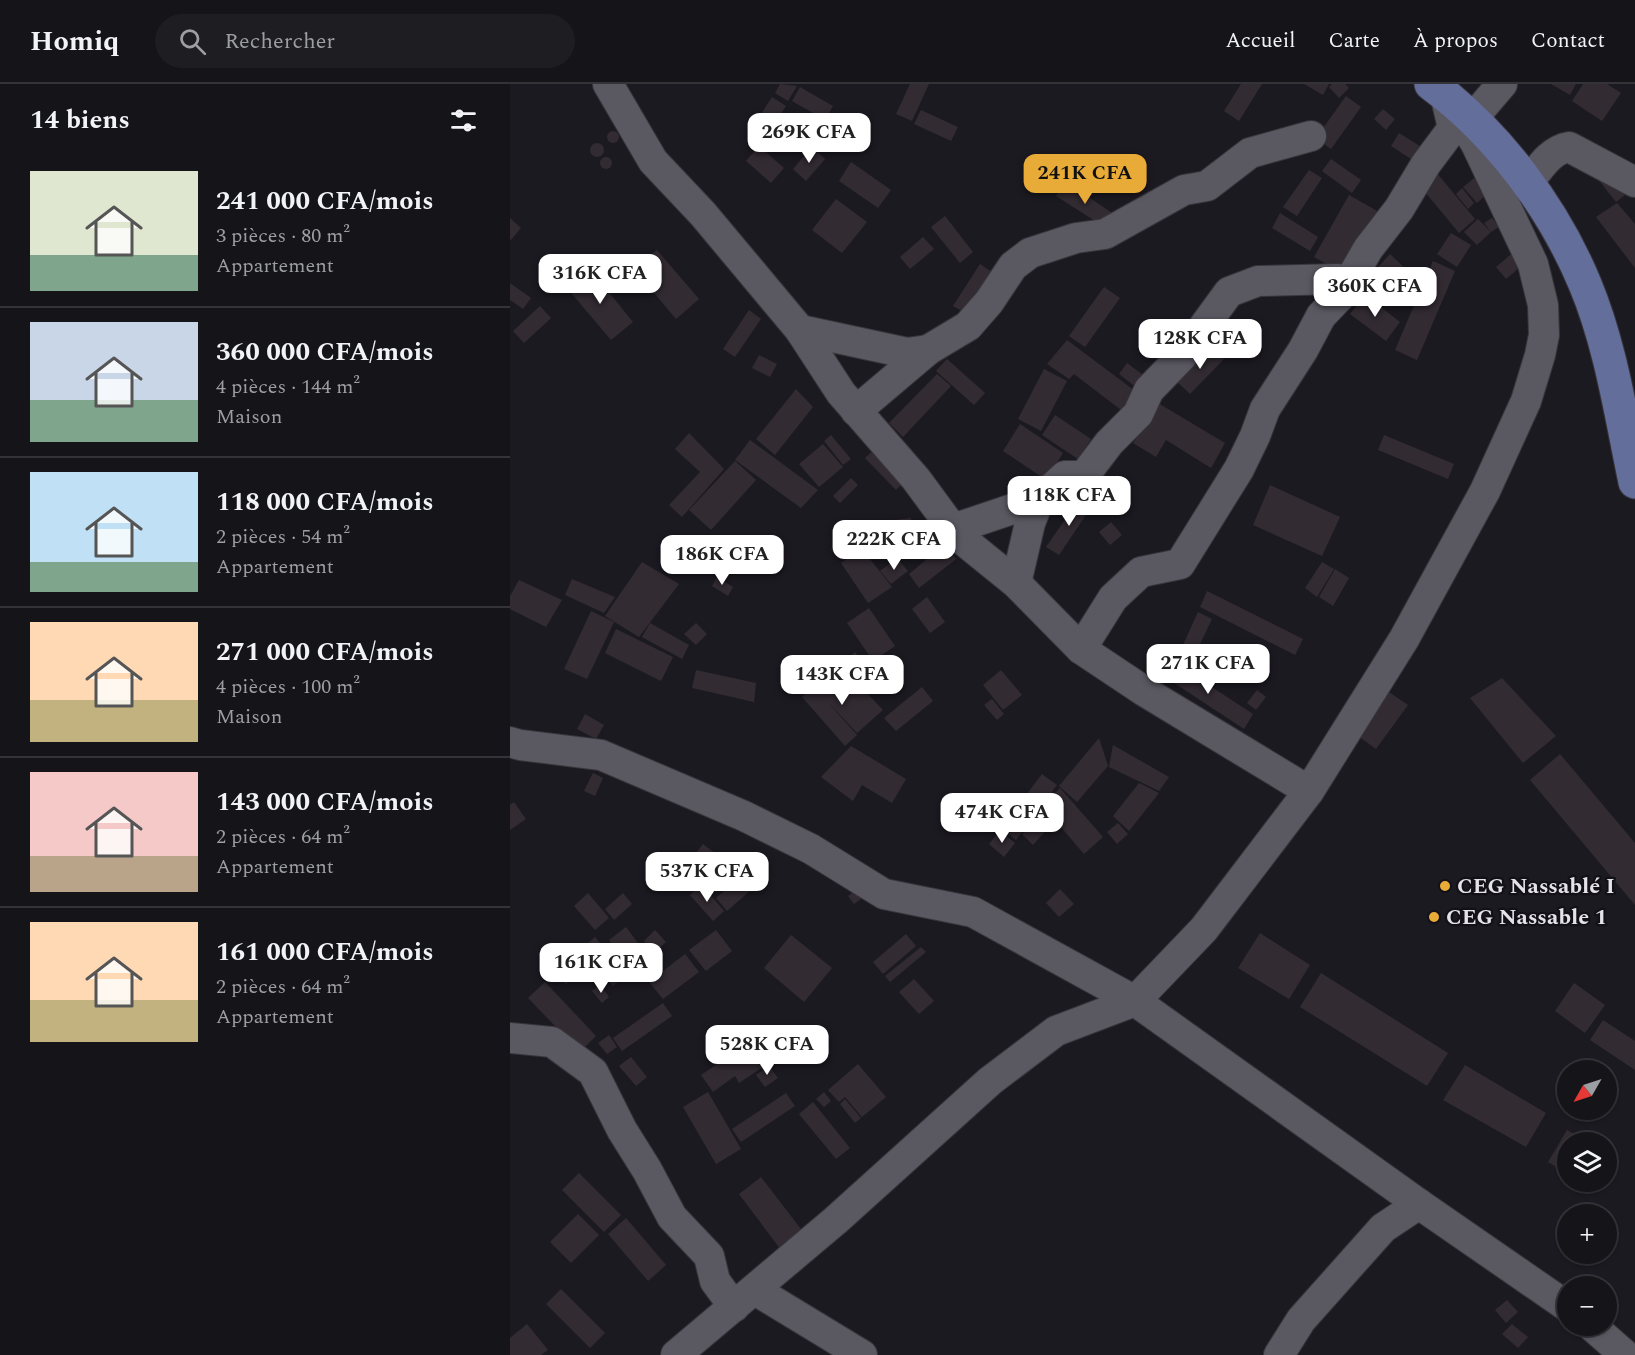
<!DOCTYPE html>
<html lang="fr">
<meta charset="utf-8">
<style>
body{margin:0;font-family:Spectral,serif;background:#1e1d22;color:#f1f3f6;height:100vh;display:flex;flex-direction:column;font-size:22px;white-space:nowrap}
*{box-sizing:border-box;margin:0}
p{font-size:20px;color:#9d9ea2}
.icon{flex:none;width:33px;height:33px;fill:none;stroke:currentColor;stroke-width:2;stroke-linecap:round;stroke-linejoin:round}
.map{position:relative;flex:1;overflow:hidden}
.drawer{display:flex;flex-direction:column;background:#151419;width:510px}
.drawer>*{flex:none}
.needle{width:39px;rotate:231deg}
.controls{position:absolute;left:1047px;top:976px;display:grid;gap:12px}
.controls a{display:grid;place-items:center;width:60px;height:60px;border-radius:50%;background:#151419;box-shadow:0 2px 4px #0004,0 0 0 2px #343338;font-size:30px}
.price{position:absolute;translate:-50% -51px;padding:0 14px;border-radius:12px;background:#fff;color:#222;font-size:20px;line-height:39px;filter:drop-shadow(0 2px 3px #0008)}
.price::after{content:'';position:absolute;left:50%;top:36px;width:18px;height:14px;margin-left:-9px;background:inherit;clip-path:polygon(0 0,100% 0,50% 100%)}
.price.current{background:#e8ab37;color:#111}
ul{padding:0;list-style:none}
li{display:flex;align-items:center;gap:18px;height:150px;padding:0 30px}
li+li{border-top:2px solid #343338}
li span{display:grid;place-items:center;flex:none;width:168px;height:120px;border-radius:0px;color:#555}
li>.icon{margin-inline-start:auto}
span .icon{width:72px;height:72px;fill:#fffc;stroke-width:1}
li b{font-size:26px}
h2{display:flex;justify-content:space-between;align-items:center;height:72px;padding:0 30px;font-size:26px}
header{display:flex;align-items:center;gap:36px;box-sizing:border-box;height:84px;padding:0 30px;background:#151419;border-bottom:2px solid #343338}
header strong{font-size:28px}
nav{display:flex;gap:33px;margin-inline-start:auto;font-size:21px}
.search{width:420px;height:54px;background:#1e1d22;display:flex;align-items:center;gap:15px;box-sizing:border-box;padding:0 21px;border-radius:33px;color:#9d9ea2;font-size:22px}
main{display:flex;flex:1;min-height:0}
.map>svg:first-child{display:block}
</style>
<header>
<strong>Homiq</strong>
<div class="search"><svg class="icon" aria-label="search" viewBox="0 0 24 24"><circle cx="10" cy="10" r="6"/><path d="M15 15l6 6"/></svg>Rechercher</div>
<nav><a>Accueil</a><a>Carte</a><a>À propos</a><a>Contact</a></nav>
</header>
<main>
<section class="drawer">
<h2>14 biens<svg class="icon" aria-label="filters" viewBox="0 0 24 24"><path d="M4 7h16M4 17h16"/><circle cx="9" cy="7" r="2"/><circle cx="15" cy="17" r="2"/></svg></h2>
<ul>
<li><span style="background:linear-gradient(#dfe7d0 70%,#7fa58c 0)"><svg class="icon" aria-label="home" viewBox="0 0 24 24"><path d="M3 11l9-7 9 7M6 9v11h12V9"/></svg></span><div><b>241 000 CFA/mois</b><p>3 pièces · 80 m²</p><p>Appartement</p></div></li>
<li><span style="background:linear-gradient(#c9d6e8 65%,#7fa58c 0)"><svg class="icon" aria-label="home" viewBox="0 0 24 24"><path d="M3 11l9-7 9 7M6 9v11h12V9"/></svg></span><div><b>360 000 CFA/mois</b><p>4 pièces · 144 m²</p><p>Maison</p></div></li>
<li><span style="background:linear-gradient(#bfe0f5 75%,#7fa58c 0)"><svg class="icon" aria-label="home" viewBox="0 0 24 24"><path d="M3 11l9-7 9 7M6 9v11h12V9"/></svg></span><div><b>118 000 CFA/mois</b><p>2 pièces · 54 m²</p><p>Appartement</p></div></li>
<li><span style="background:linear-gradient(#ffd9b3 65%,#c2b280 0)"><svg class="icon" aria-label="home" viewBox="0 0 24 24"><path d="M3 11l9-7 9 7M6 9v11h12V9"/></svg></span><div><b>271 000 CFA/mois</b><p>4 pièces · 100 m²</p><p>Maison</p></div></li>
<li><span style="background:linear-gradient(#f6c9c9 70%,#b9a48a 0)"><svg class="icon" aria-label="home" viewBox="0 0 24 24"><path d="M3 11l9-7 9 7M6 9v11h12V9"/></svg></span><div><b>143 000 CFA/mois</b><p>2 pièces · 64 m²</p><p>Appartement</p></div></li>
<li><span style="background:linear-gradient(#ffd9b3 65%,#c2b280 0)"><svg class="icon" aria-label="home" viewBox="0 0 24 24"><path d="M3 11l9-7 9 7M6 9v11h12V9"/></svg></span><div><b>161 000 CFA/mois</b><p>2 pièces · 64 m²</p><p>Appartement</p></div></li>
</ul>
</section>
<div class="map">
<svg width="1125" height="1271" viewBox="0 0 1125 1271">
<rect width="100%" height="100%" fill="#1c1a21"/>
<g fill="#322b32">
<path d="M270,0L287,2L278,17L265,9Z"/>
<path d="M400,0H419L402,37L386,30Z"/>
<path d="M731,0H752L729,37L714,27Z"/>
<path d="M794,0H819L813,11Z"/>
<path d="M822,0H835L839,4L829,14L819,3Z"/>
<path d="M1041,0H1066L1060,11Z"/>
<path d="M1073,0H1097L1111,9L1092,37L1062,17Z"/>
<path d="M290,3L323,22L315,36L282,17Z"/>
<path d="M836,12L851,23L821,65L806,54Z"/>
<path d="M262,13L276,22L258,50L244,41Z"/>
<path d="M873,25L885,35L876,46L864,35Z"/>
<path d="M411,26L448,43L441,57L404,40Z"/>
<circle cx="103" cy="53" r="6"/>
<path d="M889,49L913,64L904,77L881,62Z"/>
<circle cx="87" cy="66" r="7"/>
<path d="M249,62L274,84L261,99L236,77Z"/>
<path d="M302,63L315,75L296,97L283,85Z"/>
<circle cx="96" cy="79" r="6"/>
<path d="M821,75L851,96L842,109L812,87Z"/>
<path d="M341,78L381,106L368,124L329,97Z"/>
<path d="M799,86L812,94L787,132L773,123Z"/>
<path d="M1096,87L1115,111L1106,118L1087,94Z"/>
<path d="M926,88L965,135L949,149L910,102Z"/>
<path d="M968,91L981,106L967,119L953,103Z"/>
<path d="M555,97L605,131L596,144L546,112Z"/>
<path d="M952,104L964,119L958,125L946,110Z"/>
<path d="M839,111L869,128L834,190L804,173Z"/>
<path d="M326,115L357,138L332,169L302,146Z"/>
<path d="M1107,119L1125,140V184L1086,133Z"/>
<path d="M770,129L808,153L800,167L762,144Z"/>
<path d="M435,132L463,168L450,179L421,143Z"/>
<path d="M0,134L11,144L0,157Z"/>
<path d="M982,134L989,143L981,148L974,139Z"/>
<path d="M968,135L981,148L967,161L954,148Z"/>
<path d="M941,149L961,161L947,183L927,170Z"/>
<path d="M413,153L424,165L400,185L390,173Z"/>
<path d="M147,166L189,215L166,235L124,185Z"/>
<path d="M1006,166L1016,178L996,195L986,183Z"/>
<path d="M880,170L902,191L875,222L852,201Z"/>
<path d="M923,177L945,187L907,276L885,266Z"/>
<path d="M470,180L485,190L459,231L443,222Z"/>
<path d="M80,185L123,238L101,256L57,204Z"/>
<path d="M0,199L21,214L13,225L0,216Z"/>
<path d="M594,203L610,214L575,263L559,252Z"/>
<path d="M855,211L890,238L876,257L840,230Z"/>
<path d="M30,222L41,234L14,259L3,247Z"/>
<path d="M239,226L251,235L225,273L213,265Z"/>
<path d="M557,256L629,310L615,329L564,290L559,295L537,280Z"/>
<path d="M699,261L714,275L680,310L665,296Z"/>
<path d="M249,271L267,280L260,293L242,284Z"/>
<path d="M437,275L475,309L464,321L426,287Z"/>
<path d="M617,279L641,297L632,308L609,290Z"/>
<path d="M534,285L557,297L531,347L508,335Z"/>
<path d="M427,290L441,302L393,353L379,339Z"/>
<path d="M286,305L303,323L265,371L246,355Z"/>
<path d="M648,319L715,359L701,384L656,356L646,373L623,359Z"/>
<path d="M545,331L581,355L568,375L532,351Z"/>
<path d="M510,340L553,369L536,396L493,367Z"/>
<path d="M179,349L214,385L172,433L159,421L190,388L165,365Z"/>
<path d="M321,351L341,375L333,381L314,357Z"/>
<path d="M874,351L944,380L938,395L868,366Z"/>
<path d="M240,356L308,406L291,424L225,376Z"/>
<path d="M313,360L333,383L309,403L289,380Z"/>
<path d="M369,361L400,392L386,406L355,374Z"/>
<path d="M225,377L246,396L201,446L179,426Z"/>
<path d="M341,394L348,401L330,419L323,412Z"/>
<path d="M760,401L830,433L812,472L743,441Z"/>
<path d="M570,414L582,422L549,471L536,463Z"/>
<path d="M401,434L403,451L380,454L377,437Z"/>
<path d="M601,438L612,451L600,461L589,448Z"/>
<path d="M343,449L350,459L328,475L321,465Z"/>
<path d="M434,461L446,475L409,504L399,490Z"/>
<path d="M352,465L382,503L358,519L331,479Z"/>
<path d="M387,474L398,487L381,500L370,487Z"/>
<path d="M132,478L169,500L129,553L95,532Z"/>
<path d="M812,478L824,485L807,513L795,504Z"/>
<path d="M825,485L839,494L823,522L809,513Z"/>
<path d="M207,493L223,503L218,512L202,502Z"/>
<path d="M62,495L105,513L94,529L55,511Z"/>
<path d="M9,496L52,516L36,543L0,525V512Z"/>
<path d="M697,507L793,555L785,571L690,523Z"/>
<path d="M417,513L435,538L420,549L402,525Z"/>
<path d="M359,524L385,562L363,577L337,539Z"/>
<path d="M81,527L104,538L77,595L54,585Z"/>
<path d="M688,528L702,535L679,583L666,576Z"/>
<path d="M140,539L179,561L172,575L132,553Z"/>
<path d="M186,539L197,550L186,561L174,550Z"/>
<path d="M106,545L163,573L151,597L95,569Z"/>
<path d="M345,568L353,578L343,586L335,577Z"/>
<path d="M662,577L743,630L734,645L652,591Z"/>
<path d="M325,585L347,610L353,605L373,626L347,649L316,616L347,651L335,662L292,613Z"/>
<path d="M186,586L246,599L244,618L182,604Z"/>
<path d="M491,586L512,611L493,626L473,601Z"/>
<path d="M992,594L1046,652L1013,679L960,614Z"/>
<path d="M412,603L423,617L386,647L374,634Z"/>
<path d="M747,606L756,613L746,626L737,619Z"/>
<path d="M879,608L898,621L866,665L848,652Z"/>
<path d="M482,615L494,630L487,636L474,621Z"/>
<path d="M75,630L94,641L86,655L67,645Z"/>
<path d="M589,654L598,682L567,718L549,702Z"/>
<path d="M603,661L659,693L649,707L599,683Z"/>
<path d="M341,662L396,695L382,719L352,701L343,717L311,693Z"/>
<path d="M1050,670L1125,759V821L1020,696Z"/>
<path d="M83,689L93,694L85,712L74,707Z"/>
<path d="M532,690L547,701L506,756L491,744Z"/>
<path d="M629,699L649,709L619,747L603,732Z"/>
<path d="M550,704L593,753L574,770L533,722Z"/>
<path d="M4,718L16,735L0,746V721Z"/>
<path d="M532,730L542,740L523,761L512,750Z"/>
<path d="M608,739L618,750L607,760L597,748Z"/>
<path d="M490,747L505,759L494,773L479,760Z"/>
<path d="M193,760L206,770L178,806L165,796Z"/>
<path d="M214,774L230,787L220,798L206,784Z"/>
<path d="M231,792L242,805L217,827L206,814Z"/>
<path d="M192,801L214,827L203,837L180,811Z"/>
<path d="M353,801L359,809L344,820L338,812Z"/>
<path d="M550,805L564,820L549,833L536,819Z"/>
<path d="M78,809L99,834L85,846L64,822Z"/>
<path d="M113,809L122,820L104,836L95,825Z"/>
<path d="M116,843L136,870L119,883L99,856Z"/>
<path d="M145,846L156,858L145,868L134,857Z"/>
<path d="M206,846L222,867L196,887L179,866Z"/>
<path d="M750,849L800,881L779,915L728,884Z"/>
<path d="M396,850L406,862L373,890L363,878Z"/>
<path d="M281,851L322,884L294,918L254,884Z"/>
<path d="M85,853L117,890L103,902L82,877L56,900L45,888Z"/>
<path d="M411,863L416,868L380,898L375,892Z"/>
<path d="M175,870L189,888L153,915L139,898Z"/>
<path d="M811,889L938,969L917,1002L790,923Z"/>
<path d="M404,895L424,917L409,930L389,908Z"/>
<path d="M35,898L86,952L70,968L18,914Z"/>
<path d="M1064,899L1095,921L1075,949L1045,927Z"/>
<path d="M90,901L99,913L92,919L82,907Z"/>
<path d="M153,919L162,932L112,967L103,954Z"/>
<path d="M1093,936L1125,957V986L1080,956Z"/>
<path d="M99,951L107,963L97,970L88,959Z"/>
<path d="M243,956L259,979L229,999L225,992L203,1008L191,991Z"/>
<path d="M121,973L137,993L126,1002L109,982Z"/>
<path d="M348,980L376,1013L352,1033L335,1013L329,1018L318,1006Z"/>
<path d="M955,981L1036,1029L1016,1063L933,1016Z"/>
<path d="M259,982L268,994L255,1003L246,991Z"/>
<path d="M198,1008L231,1065L206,1080L173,1023Z"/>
<path d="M314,1008L321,1017L314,1023L306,1015Z"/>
<path d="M276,1009L285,1022L231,1058L222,1045Z"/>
<path d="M335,1015L351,1034L345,1039L330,1020Z"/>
<path d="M303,1018L340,1064L326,1075L289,1030Z"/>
<path d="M1057,1046L1079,1059H1058V1090L1038,1078Z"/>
<path d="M69,1089L111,1131L94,1148L52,1106Z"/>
<path d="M251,1093L294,1149L271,1166L229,1110Z"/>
<path d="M68,1130L89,1151L61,1179L40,1158Z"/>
<path d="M116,1134L156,1181L138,1197L98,1150Z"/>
<path d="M51,1205L95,1249L80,1264L36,1220Z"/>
<path d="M997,1216L1008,1228L996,1239L985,1226Z"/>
<path d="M17,1240L38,1266L31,1271H0V1254Z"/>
<path d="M1002,1240L1018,1253L1008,1264L992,1250Z"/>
</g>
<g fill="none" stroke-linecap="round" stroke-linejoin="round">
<defs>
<g id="street">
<path d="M98,0L143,77L193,130L290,246L331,309L406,395L448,452L506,499L571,565L634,607L799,707"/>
<path d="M962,35L992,0"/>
<path d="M1018,99C1029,85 1040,66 1059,63L1125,98"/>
<path d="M290,246L397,269L418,266"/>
<path d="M346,327L418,266L458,242L479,218L503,182L520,169L566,154L595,150L674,106L697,102L740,69L801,52"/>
<path d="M443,445L529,416"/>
<path d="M506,499L520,439L529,416L555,392H574L599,359L628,330L639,306L673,271L719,208L748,197L828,195L839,198L858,165L889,125L916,80L943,44L936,14"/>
<path d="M571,565L603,514L631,488L670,480L729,385L745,352L755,325L793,266L811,232L834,208L839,198"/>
<path d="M0,658L10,661L91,671L234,732L301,765L374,810L463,828L625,917L909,1120L1058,1223"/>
<path d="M0,954L42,958L83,988L112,1046L137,1086L162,1133L199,1172L205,1197L224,1223"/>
<path d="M245,1206L352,1271"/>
<path d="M1082,1242L1115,1271"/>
<path d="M166,1271L326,1136L480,997L546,947L625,917L694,845L799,707L894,555L975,407L1016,317L1030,271L1034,251L1033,221L1023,180L966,60L949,32"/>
<path d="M769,1271L791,1236L873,1144L909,1120"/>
</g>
<path id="primary" d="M921,0C987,49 1043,123 1075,200C1101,262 1111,332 1125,398"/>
</defs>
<use href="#street" stroke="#38363c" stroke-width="32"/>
<use href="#primary" stroke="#38363c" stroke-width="35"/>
<use href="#street" stroke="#5a5861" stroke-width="30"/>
<use href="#primary" stroke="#636e9b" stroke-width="33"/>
</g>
<g fill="#e8ab37" stroke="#131118" stroke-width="2">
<circle cx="935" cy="802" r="6"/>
<circle cx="924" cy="833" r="6"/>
</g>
<g text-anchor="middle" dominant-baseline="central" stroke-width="4.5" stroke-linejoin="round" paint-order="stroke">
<g font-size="22" font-weight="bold" fill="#e5e3e9" stroke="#131118" text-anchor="start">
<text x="947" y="802">CEG Nassablé I</text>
<text x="936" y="833">CEG Nassable 1</text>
</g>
</g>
</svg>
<div class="controls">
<a><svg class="needle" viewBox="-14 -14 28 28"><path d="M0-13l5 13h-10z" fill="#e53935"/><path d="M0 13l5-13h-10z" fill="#9d9ea2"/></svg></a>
<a><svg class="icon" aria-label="layers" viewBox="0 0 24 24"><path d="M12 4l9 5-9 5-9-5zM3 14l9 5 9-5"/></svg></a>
<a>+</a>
<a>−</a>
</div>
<b class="price" style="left:299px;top:80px">269K CFA</b>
<b class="price current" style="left:575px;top:121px">241K CFA</b>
<b class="price" style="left:90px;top:221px">316K CFA</b>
<b class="price" style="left:865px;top:234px">360K CFA</b>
<b class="price" style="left:690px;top:286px">128K CFA</b>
<b class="price" style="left:559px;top:443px">118K CFA</b>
<b class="price" style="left:384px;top:487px">222K CFA</b>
<b class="price" style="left:212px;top:502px">186K CFA</b>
<b class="price" style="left:698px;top:611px">271K CFA</b>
<b class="price" style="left:332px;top:622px">143K CFA</b>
<b class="price" style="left:492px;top:760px">474K CFA</b>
<b class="price" style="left:197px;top:819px">537K CFA</b>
<b class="price" style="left:91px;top:910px">161K CFA</b>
<b class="price" style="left:257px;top:992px">528K CFA</b>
</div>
</main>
